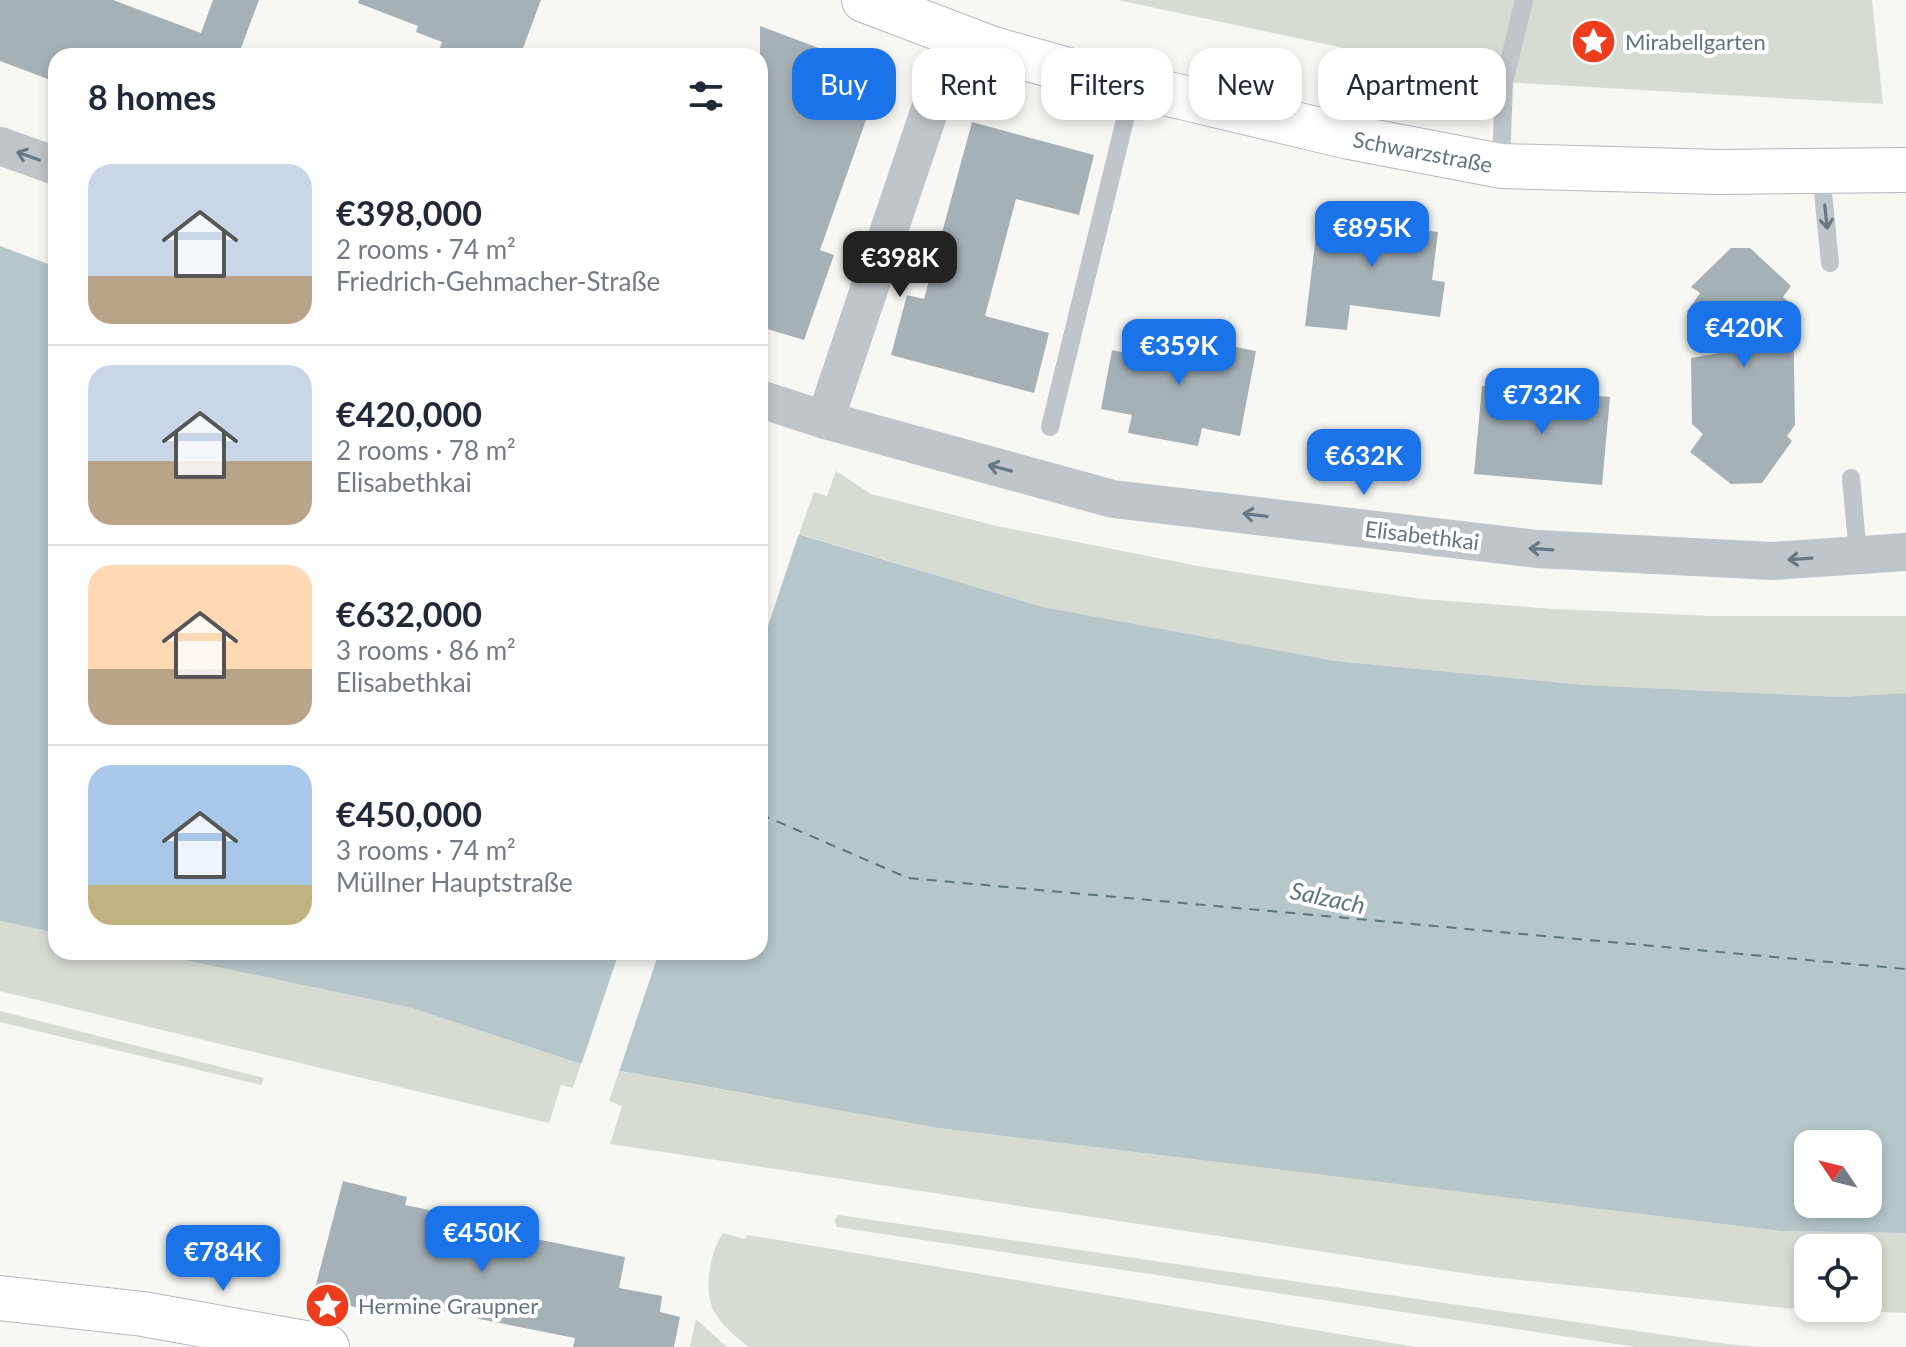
<!DOCTYPE html>
<meta charset="utf-8">
<style>
body{margin:0;font-family:Lato,sans-serif;background:#f2f2f3;color:#1f2937;height:100vh;display:flex;flex-direction:column;font-size:30px;white-space:nowrap}
*{box-sizing:border-box;margin:0}
p{font-size:26px;color:#747a83}
.icon{flex:none;width:44px;height:44px;fill:none;stroke:currentColor;stroke-width:2;stroke-linecap:round;stroke-linejoin:round}
.map{position:relative;flex:1;overflow:hidden}
.drawer{position:absolute;left:48px;top:48px;width:720px;height:912px;display:flex;flex-direction:column;background:#fff;border-radius:24px;box-shadow:0 4px 12px #0003}
.drawer>*{flex:none}
.top-card{position:absolute;left:792px;top:48px;width:760px;height:72px;display:flex;gap:16px}
.needle{width:52px;rotate:305deg}
.buttons{position:absolute;left:1794px;top:1130px;display:grid;gap:16px}
.buttons a{display:grid;place-items:center;width:88px;height:88px;border-radius:16px;background:#fff;box-shadow:0 4px 12px #0003;font-size:40px}
.price{position:absolute;translate:-50% -68px;padding:0 18px;border-radius:16px;background:#1a73e8;color:#fff;font-size:26px;line-height:52px;filter:drop-shadow(0 2px 4px #0008)}
.price::after{content:'';position:absolute;left:50%;top:48px;width:24px;height:18px;margin-left:-12px;background:inherit;clip-path:polygon(0 0,100% 0,50% 100%)}
.price.selected{background:#222;color:#fff}
ul{padding:0;list-style:none}
li{display:flex;align-items:center;gap:24px;height:200px;padding:0 40px}
li+li{border-top:2px solid #e0e1e3}
li span{display:grid;place-items:center;flex:none;width:224px;height:160px;border-radius:24px;color:#555}
li>.icon{margin-inline-start:auto}
span .icon{width:96px;height:96px;fill:#fffc;stroke-width:1}
li b{font-size:34px}
h2{display:flex;justify-content:space-between;align-items:center;height:96px;padding:0 40px;font-size:34px}
.chip{padding:0 28px;border-radius:24px;background:#fff;box-shadow:0 4px 12px #0003;font-size:28px;line-height:72px}
.chip.selected{background:#1a73e8;color:#fff}
.map>svg:first-child{display:block}
</style>
<div class="map">
<svg width="1906" height="1347" viewBox="0 0 1906 1347">
<rect width="100%" height="100%" fill="#f7f7f4"/>
<g fill="#d7dcd3" fill-rule="evenodd">
<path d="M1118,0H1872L1883,104L1504,82Z"/>
<path d="M836,471L871,494L997,526L1198,566L1313,584L1423,599L1555,609L1711,616H1906V693L1840,697L1585,685L1336,661L1043,607L799,534L814,492L827,496Z"/>
<path d="M0,921L56,933V952H146L412,1008L581,1064L573,1088L561,1085L549,1123L0,991Z"/>
<path d="M0,1011L264,1078L261,1085L0,1022Z"/>
<path d="M619,1071L938,1128L1780,1231L1906,1233V1313L1784,1308L1483,1276L610,1144L622,1106L609,1101ZM1808,1248H1868V1308H1808Z"/>
<path d="M838,1215L1727,1344L1761,1347H1636L837,1227L834,1221Z"/>
<path d="M723,1233L744,1239L748,1235L1416,1347H749C736,1337 723,1327 714,1311C703,1290 710,1252 723,1233Z"/>
<path d="M696,1319L727,1347H690Z"/>
</g>
<g fill="#b6c6c9" fill-rule="evenodd">
<path d="M0,246L56,267V933L0,921Z"/>
<path d="M760,523L1043,607L1336,661L1585,685L1840,697L1906,693V1233L1780,1231L938,1128L581,1064L412,1008L146,952H760ZM1808,1144H1868V1204H1808Z"/>
</g>
<g fill="#f7f7f4">
<path d="M764,520L800,530L760,650V533Z"/>
<path d="M619,952H659L618,1075L580,1068Z"/>
</g>
<g fill="none" stroke-linecap="round" stroke-linejoin="round">
<path stroke="#5b767c" stroke-width="2" stroke-dasharray="10 8" stroke-linecap="butt" d="M760,814L908,878L1906,969"/>
</g>
<g fill="#a6b1b6">
<path d="M0,0H113L201,33L213,0H259L241,48L254,52L253,56H56V82L0,61Z"/>
<path d="M359,0H541L520,56H437L442,42L416,32L418,26L358,3Z"/>
<path d="M760,26L883,72L820,250L834,255L804,340L760,327Z"/>
<path d="M972,122L1094,155L1079,215L1016,199L985,316L1049,333L1034,393L891,355L907,295L924,299Z"/>
<path d="M1359,206L1398,211L1396,226L1438,232L1432,280L1445,282L1440,317L1350,305L1347,330L1305,326L1318,219L1357,225Z"/>
<path d="M1731,248H1750L1791,286L1783,297L1793,306L1795,425L1787,436L1792,441L1762,483L1731,484L1690,452L1703,434L1692,424L1691,358L1731,351L1687,312L1700,293L1691,287Z"/>
<path d="M1136,328L1256,351L1240,436L1202,428L1198,446L1128,433L1132,415L1101,409L1112,350L1131,354Z"/>
<path d="M1482,386L1610,397L1602,485L1474,474Z"/>
<path d="M343,1181L407,1197L405,1205L488,1222L487,1229L625,1257L619,1288L662,1296L660,1312L680,1317L674,1347H573L575,1338L369,1297L366,1310L313,1296Z"/>
</g>
<g fill="none" stroke-linecap="round" stroke-linejoin="round">
<defs>
<g id="secondary">
<path id="s1" d="M864,0L993,49L1064,69L1349,137L1501,166L1719,172L1906,170"/>
<path d="M0,1298L143,1314L327,1347"/>
</g>
</defs>
<use href="#secondary" stroke="#b2b9be" stroke-width="46"/>
<g stroke="#c0c5c9" stroke-width="18">
<path d="M1501,166L1504,82L1524,0"/>
<path d="M1821,172L1830,263"/>
<path d="M1050,427L1133,87"/>
<path d="M1851,478L1858,555"/>
</g>
<g stroke="#c0c5c9" stroke-width="38">
<path d="M0,146L56,166"/>
<path d="M760,399L825,420L1113,499L1537,549L1772,561L1906,552"/>
<path d="M825,420L955,35"/>
</g>
<use href="#secondary" stroke="#fff" stroke-width="44"/>
</g>
<defs><path id="oneway-shaft" d="M-6 0H5M1.5-3L5.5 0L1.5 3" fill="none" stroke-width="1.6" stroke-linecap="round" stroke-linejoin="round" transform="scale(2)"/></defs>
<g stroke="#657985">
<use href="#oneway-shaft" transform="translate(28 156) rotate(-160)"/>
<use href="#oneway-shaft" transform="translate(1826 217) rotate(84)"/>
<use href="#oneway-shaft" transform="translate(1000 468) rotate(-165)"/>
<use href="#oneway-shaft" transform="translate(1255 515) rotate(-173)"/>
<use href="#oneway-shaft" transform="translate(1541 549) rotate(-176)"/>
<use href="#oneway-shaft" transform="translate(1800 559) rotate(176)"/>
</g>
<defs>
<symbol id="sight-disc" viewBox="-11 -11 22 22"><circle r="9.5" fill="#ee3d1d" stroke="#fff"/><path d="M0-6L1.8-2.2L6-1.7L2.9 1.2L3.7 5.4L0 3.3L-3.7 5.4L-2.9 1.2L-6-1.7L-1.8-2.2Z" fill="#fff"/></symbol>
</defs>
<g fill-rule="evenodd">
<use href="#sight-disc" x="1568" y="16" width="51" height="51"/>
<use href="#sight-disc" x="302" y="1280" width="51" height="51"/>
</g>
<g text-anchor="middle" dominant-baseline="central" stroke-width="8" stroke-linejoin="round" paint-order="stroke">
<g font-size="22" fill="#607581" stroke="#fff" text-anchor="start">
<text x="1625" y="41">Mirabellgarten</text>
<text x="358" y="1305">Hermine Graupner</text>
</g>
<g font-size="22" fill="#607581" stroke="#fff">
<text stroke="none"><textPath href="#s1" startOffset="580">Schwarzstraße</textPath></text>
<text transform="translate(1422 535) rotate(7)">Elisabethkai</text>
</g>
<g font-size="24" font-style="italic" fill="#5b767c" stroke="#fff">
<text transform="translate(1328 897) rotate(12)">Salzach</text>
</g>
</g>
</svg>
<div class="buttons">
<a><svg class="needle" viewBox="-14 -14 28 28"><path d="M0-13l5 13h-10z" fill="#e53935"/><path d="M0 13l5-13h-10z" fill="#747a83"/></svg></a>
<a><svg class="icon" aria-label="locate" viewBox="0 0 24 24"><circle cx="12" cy="12" r="6"/><path d="M12 2v4M12 18v4M2 12h4M18 12h4"/></svg></a>
</div>
<b class="price" style="left:1372px;top:269px">€895K</b>
<b class="price selected" style="left:900px;top:299px">€398K</b>
<b class="price" style="left:1744px;top:369px">€420K</b>
<b class="price" style="left:1179px;top:387px">€359K</b>
<b class="price" style="left:1542px;top:436px">€732K</b>
<b class="price" style="left:1364px;top:497px">€632K</b>
<b class="price" style="left:482px;top:1274px">€450K</b>
<b class="price" style="left:223px;top:1293px">€784K</b>
<div class="top-card">
<a class="chip selected">Buy</a>
<a class="chip">Rent</a>
<a class="chip">Filters</a>
<a class="chip">New</a>
<a class="chip">Apartment</a>
</div>
<section class="drawer">
<h2>8 homes<svg class="icon" aria-label="filters" viewBox="0 0 24 24"><path d="M4 7h16M4 17h16"/><circle cx="9" cy="7" r="2"/><circle cx="15" cy="17" r="2"/></svg></h2>
<ul>
<li><span style="background:linear-gradient(#c9d6e8 70%,#b9a48a 0)"><svg class="icon" aria-label="home" viewBox="0 0 24 24"><path d="M3 11l9-7 9 7M6 9v11h12V9"/></svg></span><div><b>€398,000</b><p>2 rooms · 74 m²</p><p>Friedrich-Gehmacher-Straße</p></div></li>
<li><span style="background:linear-gradient(#c9d6e8 60%,#b9a48a 0)"><svg class="icon" aria-label="home" viewBox="0 0 24 24"><path d="M3 11l9-7 9 7M6 9v11h12V9"/></svg></span><div><b>€420,000</b><p>2 rooms · 78 m²</p><p>Elisabethkai</p></div></li>
<li><span style="background:linear-gradient(#ffd9b3 65%,#b9a48a 0)"><svg class="icon" aria-label="home" viewBox="0 0 24 24"><path d="M3 11l9-7 9 7M6 9v11h12V9"/></svg></span><div><b>€632,000</b><p>3 rooms · 86 m²</p><p>Elisabethkai</p></div></li>
<li><span style="background:linear-gradient(#a9c7e8 75%,#c2b280 0)"><svg class="icon" aria-label="home" viewBox="0 0 24 24"><path d="M3 11l9-7 9 7M6 9v11h12V9"/></svg></span><div><b>€450,000</b><p>3 rooms · 74 m²</p><p>Müllner Hauptstraße</p></div></li>
</ul>
</section>
</div>
